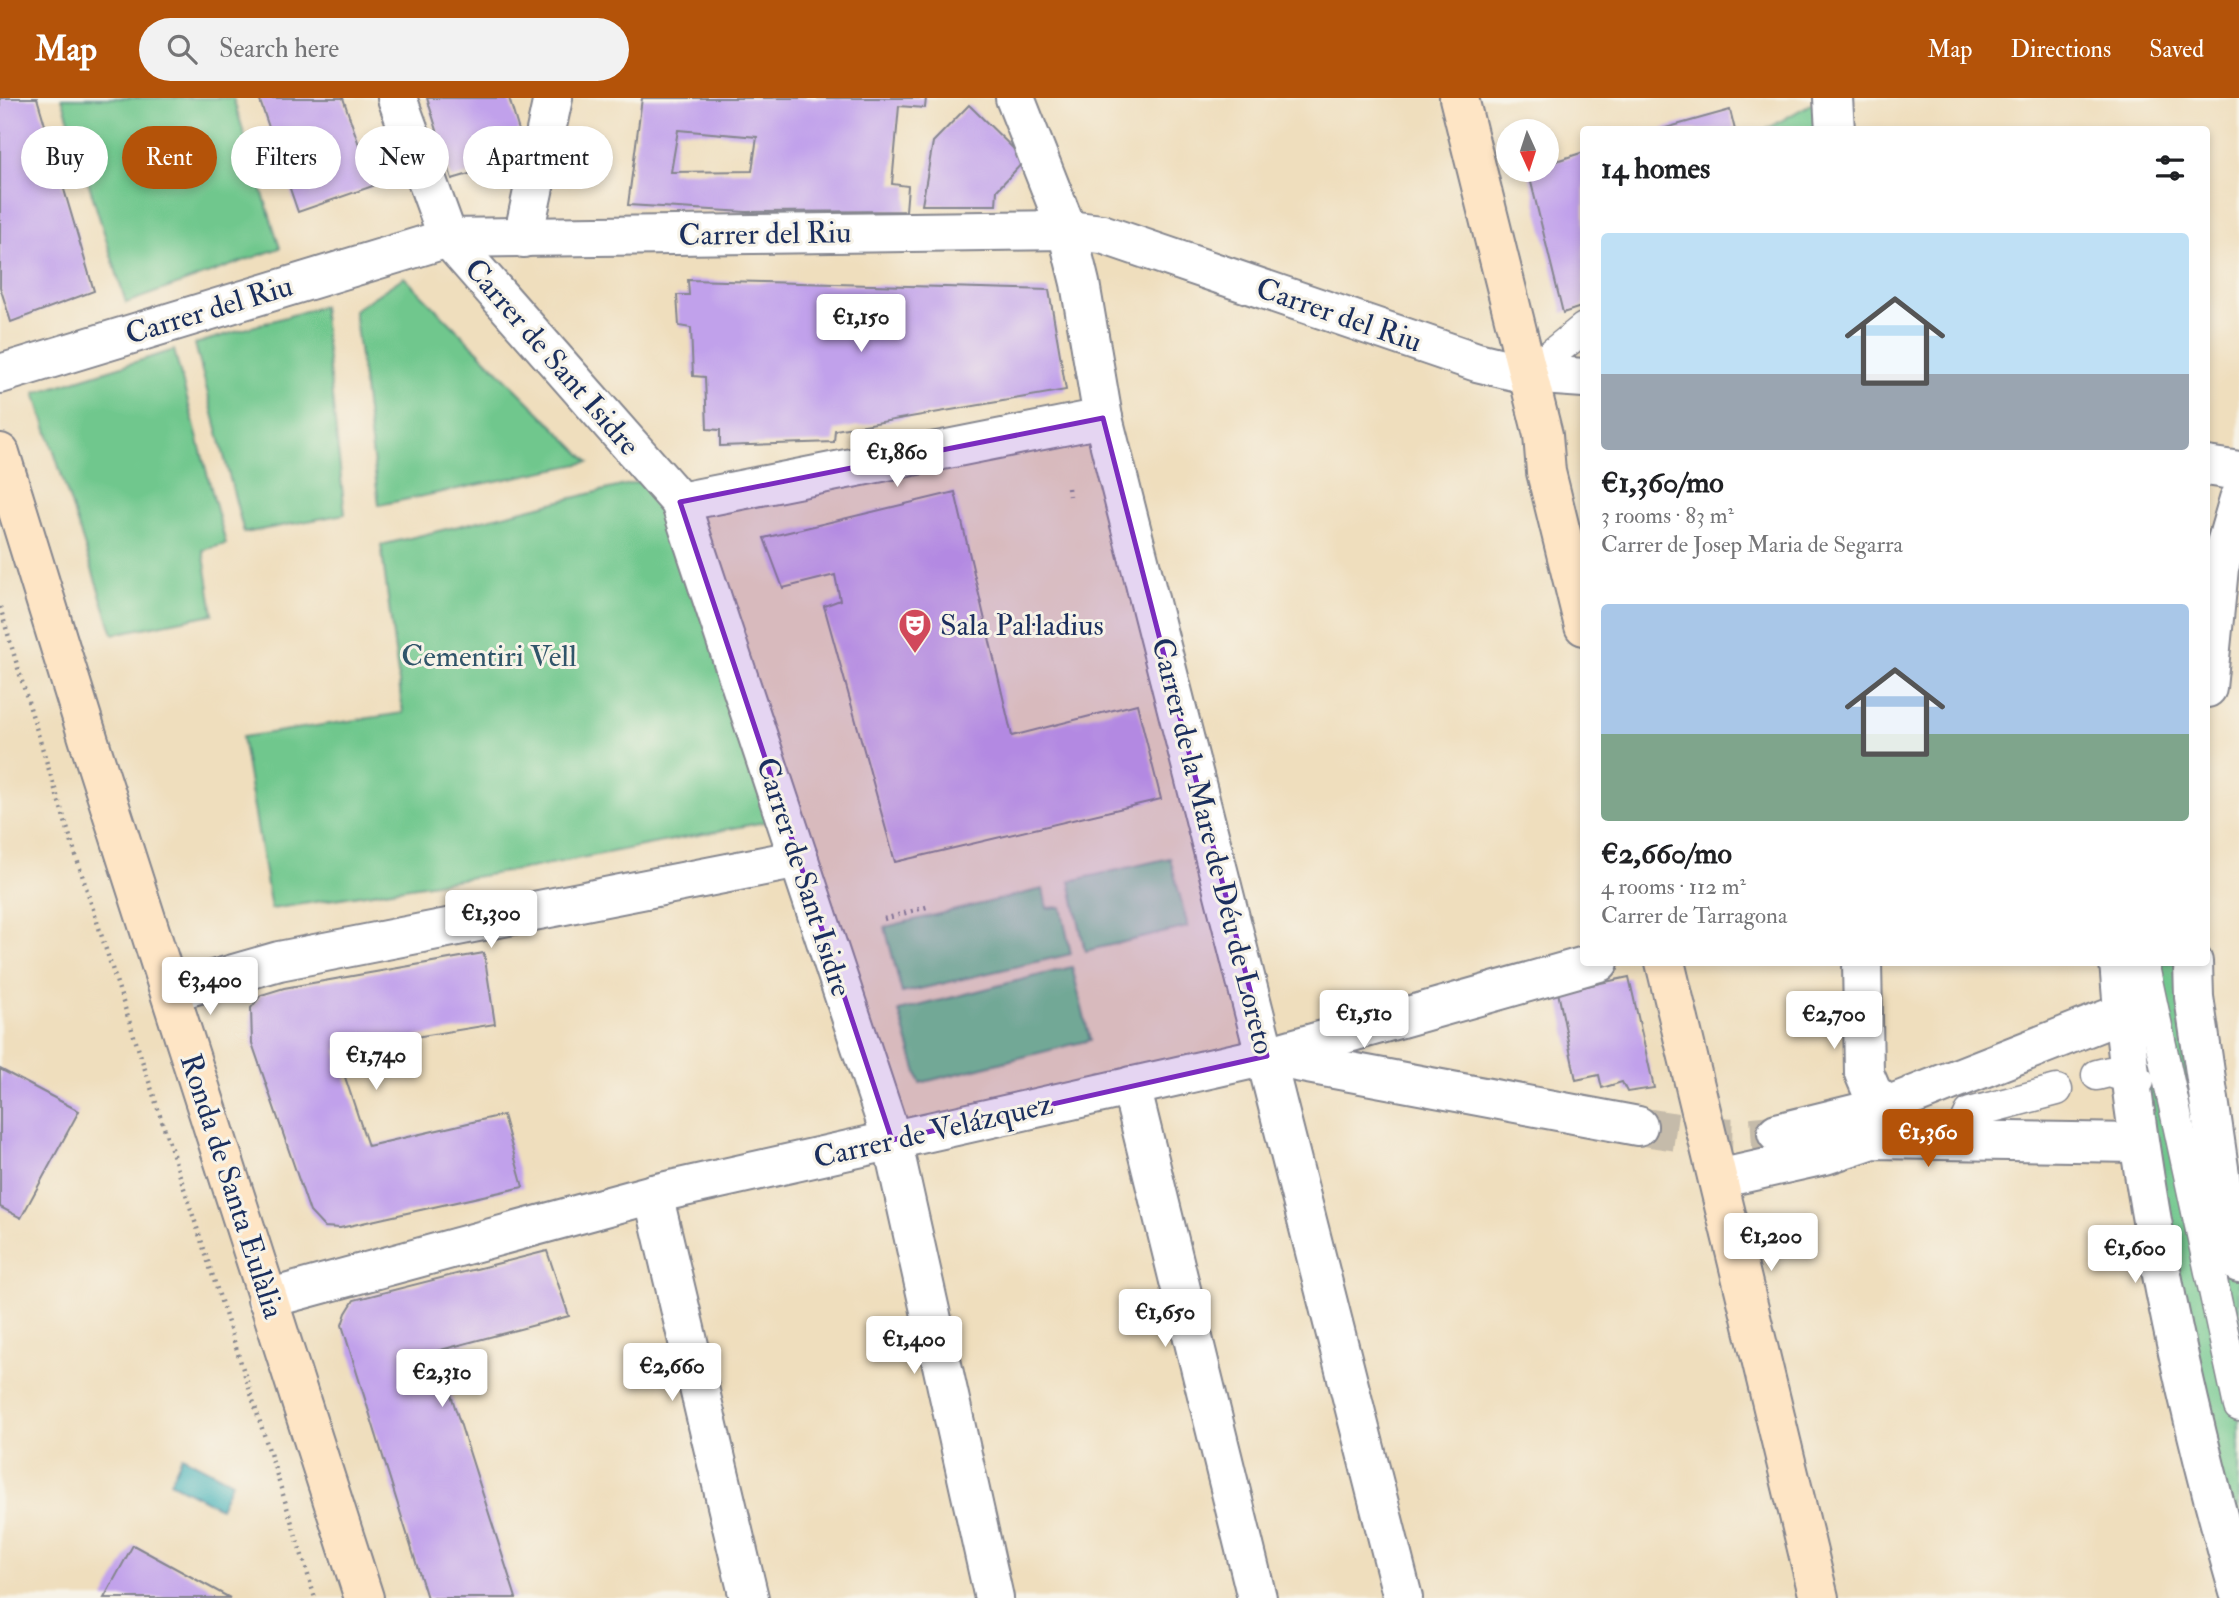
<!DOCTYPE html>
<meta charset="utf-8">
<style>
body{margin:0;font-family:"IM FELL Double Pica",serif;background:#f2f2f2;color:#202124;height:100vh;display:flex;flex-direction:column;font-size:26px;white-space:nowrap}
*{box-sizing:border-box;margin:0}
p{font-size:23px;color:#757577}
.icon{flex:none;width:38px;height:38px;fill:none;stroke:currentColor;stroke-width:2;stroke-linecap:round;stroke-linejoin:round}
.map{position:relative;flex:1;overflow:hidden}
.drawer{position:absolute;left:1580px;top:28px;width:630px;height:840px;display:flex;flex-direction:column;background:#fff;border-radius:7px;box-shadow:0 4px 10px #0003}
.drawer>*{flex:none}
.guide{position:absolute;left:21px;top:28px;width:665px;height:63px;display:flex;gap:14px}
.needle{width:46px;rotate:177deg}
.fabs{position:absolute;left:1496px;top:21px;display:grid;gap:14px}
.fabs a{display:grid;place-items:center;width:63px;height:63px;border-radius:50%;background:#fff;box-shadow:0 4px 10px #0003;font-size:35px}
.price{position:absolute;translate:-50% -60px;padding:0 16px;border-radius:7px;background:#fff;color:#222;font-size:23px;line-height:46px;filter:drop-shadow(0 2px 4px #0008)}
.price::after{content:'';position:absolute;left:50%;top:42px;width:21px;height:16px;margin-left:-10px;background:inherit;clip-path:polygon(0 0,100% 0,50% 100%)}
.price.active{background:#b45309;color:#fff}
ul{padding:0;list-style:none}
li{display:grid;align-content:center;gap:14px;height:371px;padding:0 21px}
li span{display:grid;place-items:center;height:217px;border-radius:7px;color:#555}
li>.icon{margin-inline-start:auto}
span .icon{width:126px;height:126px;fill:#fffc;stroke-width:1}
li b{font-size:30px}
h2{display:flex;justify-content:space-between;align-items:center;height:84px;padding:0 21px;font-size:30px}
.tag{padding:0 24px;border-radius:32px;background:#fff;box-shadow:0 4px 10px #0003;font-size:24px;line-height:63px}
.tag.active{background:#b45309;color:#fff}
header{display:flex;align-items:center;gap:42px;box-sizing:border-box;height:98px;padding:0 35px;background:#b45309;color:#fff}
header strong{font-size:33px}
nav{display:flex;gap:38px;margin-inline-start:auto;font-size:24px}
.search{width:490px;height:63px;background:#f2f2f2;display:flex;align-items:center;gap:18px;box-sizing:border-box;padding:0 24px;border-radius:38px;color:#757577;font-size:26px}
.map>svg:first-child{display:block}
</style>
<header>
<strong>Map</strong>
<div class="search"><svg class="icon" aria-label="search" viewBox="0 0 24 24"><circle cx="10" cy="10" r="6"/><path d="M15 15l6 6"/></svg>Search here</div>
<nav><a>Map</a><a>Directions</a><a>Saved</a></nav>
</header>
<div class="map">
<svg width="2239" height="1500" viewBox="0 0 2239 1500">
<rect width="100%" height="100%" fill="#f7f3e8"/>
<filter id="ink" filterUnits="userSpaceOnUse"><feTurbulence type="fractalNoise" baseFrequency=".0143" numOctaves="2"/><feDisplacementMap in="SourceGraphic" scale="14" xChannelSelector="R" yChannelSelector="G"/><feConvolveMatrix kernelMatrix="1 2 1 2 8 2 1 2 1" color-interpolation-filters="sRGB"/></filter>
<filter id="wash" filterUnits="userSpaceOnUse"><feTurbulence type="fractalNoise" baseFrequency=".00686" numOctaves="4" result="noise"/><feDisplacementMap in="SourceGraphic" scale="28" xChannelSelector="R" yChannelSelector="G"/><feGaussianBlur stdDeviation="1.57" result="paint"/><feColorMatrix in="noise" values="0 0 0 0 0 0 0 0 0 0 0 0 0 0 0 0 0 1.4 0 .05"/><feComposite in="paint" operator="in"/></filter>
<g filter="url(#wash)">
<rect width="100%" height="100%" fill="#efdebd"/>
<g fill="#70c78d" stroke="#467b76" stroke-width="2">
<path d="M62,0H233L280,150L126,205Z"/>
<path d="M1821,0L1835,31L1765,32Z"/>
<path d="M404,179L589,364L379,407L354,212Z"/>
<path d="M322,208L345,416L244,435L195,246Z"/>
<path d="M174,252L226,446L203,452L213,516L113,536L35,295Z"/>
<path d="M658,379L785,720L530,770L271,811L242,639L403,615L381,447Z"/>
<path d="M1170,760L1188,829L1085,853L1070,783Z"/>
<path d="M1043,791L1047,810L1061,809L1071,856L902,895L885,829Z"/>
<path d="M2119,865H2193L2239,1165V1494Z"/>
<path d="M1072,869L1090,942L920,985L899,913Z"/>
</g>
<path fill="#40b1b8" stroke="#2e708b" stroke-width="2" d="M182,1358L232,1384L220,1410L170,1384Z"/>
<g id="blocks">
<g fill="#c1a1eb" fill-rule="evenodd">
<path d="M0,0H37L94,193L11,224L0,189Z"/>
<path d="M259,0H343L373,88L298,114Z"/>
<path d="M427,0H509L527,59L452,81Z"/>
<path d="M642,0H926L925,10L899,8L892,86L908,88L906,113L746,114L628,107ZM678,32L757,39L752,73L671,74Z"/>
<path d="M969,7L1025,62L997,92L996,107H922L933,44Z"/>
<path d="M1730,12L1735,32H1662V31Z"/>
<path d="M1584,54V208L1563,215L1528,72H1547V66Z"/>
<path d="M688,182L1049,192L1066,292L835,332L834,344L720,348V332L707,331L705,279L693,278L691,230L679,228L677,197H689Z"/>
<path d="M955,394L1012,638L1137,606L1161,701L895,764L824,508L840,502L835,477L783,490L764,440Z"/>
<path d="M484,855L495,926L336,952L368,1048L503,1017L523,1089L340,1130L324,1129L310,1114L252,945L251,910L261,897L284,890Z"/>
<path d="M1629,879L1654,990L1627,994L1622,984L1602,990L1599,977L1576,982L1558,894Z"/>
<path d="M0,971L79,1013L21,1120L0,1109Z"/>
<path d="M547,1153L569,1218L437,1253L516,1500H427L342,1227L346,1215L354,1202Z"/>
<path d="M133,1447L230,1500H104Z"/>
</g>
</g>
</g>
<g filter="url(#ink)">
<use href="#blocks" fill-opacity="0" stroke="#85868e" stroke-width="2"/>
<g fill="none" stroke-linecap="round" stroke-linejoin="round">
<path stroke="#c5bbaa" stroke-width="38" stroke-dasharray="38 19" stroke-linecap="butt" d="M1638,1028C1684,1035 1731,1044 1777,1035"/>
<defs>
<g id="pedestrian">
<path d="M1527,276L1584,230"/>
<path d="M2143,864L2239,1308"/>
<path d="M2097,977L2109,974L2139,983"/>
<path d="M1958,1041L1970,1015L2057,992"/>
</g>
<g id="minor">
<path d="M397,0L448,140L680,404L892,1042L994,1500"/>
<path d="M1015,0L1067,132L1080,185L1103,320L1403,1500"/>
<path d="M1833,0L1835,32"/>
<path d="M523,140L553,0"/>
<path d="M0,276L448,140L1067,132L1102,136L1477,264L1527,276L1584,280"/>
<path d="M2207,368L2239,373"/>
<path d="M680,404L1103,320"/>
<path d="M2207,590L2219,470L2239,401"/>
<path d="M1862,864L1864,975L1872,994L1887,1008"/>
<path d="M2119,864C2135,1078 2180,1289 2239,1494"/>
<path d="M2193,864L2194,899L2224,1104L2239,1165"/>
<path d="M171,894L279,863L799,761"/>
<path d="M1276,960L1638,1028"/>
<path d="M1131,988L1257,1500"/>
<path d="M1777,1035L1887,1008L2123,915"/>
<path d="M1718,1081L1825,1057L1873,1041L2137,1045"/>
<path d="M653,1096L749,1500"/>
<path d="M267,1201L653,1096L1267,958L1599,864"/>
</g>
<g id="secondary">
<path d="M1459,0L1543,337L1546,374L1584,528"/>
<path d="M0,355L89,643L364,1500"/>
<path d="M1665,864L1819,1500"/>
</g>
</defs>
<use href="#pedestrian" stroke="#85868e" stroke-width="33"/>
<use href="#minor" stroke="#85868e" stroke-width="42"/>
<use href="#secondary" stroke="#85868e" stroke-width="42"/>
<g stroke="#85868e" stroke-width="4.5" stroke-dasharray="2 5" stroke-linecap="butt">
<path d="M1068,390L1069,398"/>
<path d="M0,509C97,842 214,1168 315,1500"/>
<path d="M884,821L930,808"/>
</g>
<use href="#pedestrian" stroke="#fff" stroke-width="30"/>
<use href="#minor" stroke="#fff" stroke-width="38"/>
<use href="#secondary" stroke="#fee5c5" stroke-width="38"/>
</g>
</g>
<path fill="#7b2cbf" fill-opacity="0.2" stroke="#7b2cbf" stroke-width="5" stroke-linejoin="round" d="M1103,320L1267,958L892,1042L680,404Z"/>
<defs>
<symbol id="theatre-pin" viewBox="-11 -11 22 30"><path d="M0 17L-7.5 6A9.5 9.5 0 1 1 7.5 6Z" fill="#d1495b" stroke="#f7f3e8"/><path d="M-5-5.5Q0-4 5-5.5V0Q5 5 0 6Q-5 5-5 0ZM-3.3-2.5H-1v1.5H-3.3ZM1-2.5H3.3v1.5H1ZM-2.8 1Q0 5.5 2.8 1Z" fill="#fff"/></symbol>
</defs>
<g fill-rule="evenodd">
<use href="#theatre-pin" x="896" y="508" width="38" height="52"/>
</g>
<g text-anchor="middle" dominant-baseline="central" stroke-width="6" stroke-linejoin="round" paint-order="stroke">
<g font-size="30" fill="#1b2f5e" stroke="#f7f3e8">
<text transform="translate(765 136) rotate(-1)">Carrer del Riu</text>
<text transform="translate(209 212) rotate(-17)">Carrer del Riu</text>
<text transform="translate(1339 217) rotate(19)">Carrer del Riu</text>
<text transform="translate(552 259) rotate(49)">Carrer de Sant Isidre</text>
<text transform="translate(1213 748) rotate(76)">Carrer de la Mare de Déu de Loreto</text>
<text transform="translate(804 779) rotate(72)">Carrer de Sant Isidre</text>
<text transform="translate(933 1033) rotate(-13)">Carrer de Velázquez</text>
<text transform="translate(232 1088) rotate(72)">Ronda de Santa Eulàlia</text>
</g>
<g font-size="30" fill="#1b2f5e" stroke="#f7f3e8" text-anchor="start">
<text x="940" y="527">Sala Pal·ladius</text>
</g>
<g font-size="30" fill="#30556a" stroke="#f7f3e8">
<text x="489" y="558">Cementiri Vell</text>
</g>
</g>
</svg>
<div class="fabs">
<a><svg class="needle" viewBox="-14 -14 28 28"><path d="M0-13l5 13h-10z" fill="#e53935"/><path d="M0 13l5-13h-10z" fill="#757577"/></svg></a>
</div>
<b class="price" style="left:861px;top:256px">€1,150</b>
<b class="price" style="left:897px;top:391px">€1,860</b>
<b class="price" style="left:491px;top:852px">€1,300</b>
<b class="price" style="left:210px;top:919px">€3,400</b>
<b class="price" style="left:1364px;top:952px">€1,510</b>
<b class="price" style="left:1834px;top:953px">€2,700</b>
<b class="price" style="left:376px;top:994px">€1,740</b>
<b class="price active" style="left:1928px;top:1071px">€1,360</b>
<b class="price" style="left:1771px;top:1175px">€1,200</b>
<b class="price" style="left:2135px;top:1187px">€1,600</b>
<b class="price" style="left:1165px;top:1251px">€1,650</b>
<b class="price" style="left:914px;top:1278px">€1,400</b>
<b class="price" style="left:672px;top:1305px">€2,660</b>
<b class="price" style="left:442px;top:1311px">€2,310</b>
<div class="guide">
<a class="tag">Buy</a>
<a class="tag active">Rent</a>
<a class="tag">Filters</a>
<a class="tag">New</a>
<a class="tag">Apartment</a>
</div>
<section class="drawer">
<h2>14 homes<svg class="icon" aria-label="filters" viewBox="0 0 24 24"><path d="M4 7h16M4 17h16"/><circle cx="9" cy="7" r="2"/><circle cx="15" cy="17" r="2"/></svg></h2>
<ul>
<li><span style="background:linear-gradient(#bfe0f5 65%,#9aa5b1 0)"><svg class="icon" aria-label="home" viewBox="0 0 24 24"><path d="M3 11l9-7 9 7M6 9v11h12V9"/></svg></span><div><b>€1,360/mo</b><p>3 rooms · 83 m²</p><p>Carrer de Josep Maria de Segarra</p></div></li>
<li><span style="background:linear-gradient(#a9c7e8 60%,#7fa58c 0)"><svg class="icon" aria-label="home" viewBox="0 0 24 24"><path d="M3 11l9-7 9 7M6 9v11h12V9"/></svg></span><div><b>€2,660/mo</b><p>4 rooms · 112 m²</p><p>Carrer de Tarragona</p></div></li>
</ul>
</section>
</div>
